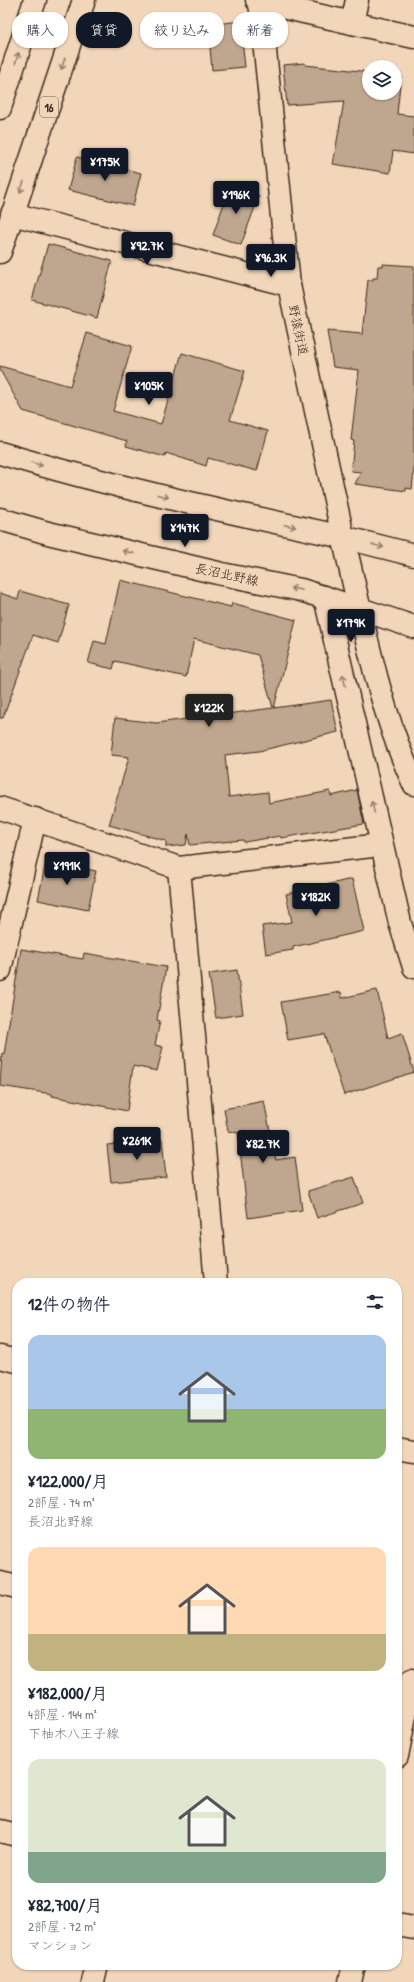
<!DOCTYPE html>
<html lang="ja">
<meta charset="utf-8">
<style>
body{margin:0;font-family:"Patrick Hand","Klee One",sans-serif;background:#f6f6f7;color:#1f2937;height:100vh;display:flex;flex-direction:column;font-size:15px;white-space:nowrap}
*{box-sizing:border-box;margin:0}
p{font-size:13px;color:#747a83}
.icon{flex:none;width:22px;height:22px;fill:none;stroke:currentColor;stroke-width:2;stroke-linecap:round;stroke-linejoin:round}
.map{position:relative;flex:1;overflow:hidden}
.panel{position:absolute;left:12px;top:1278px;width:390px;height:692px;display:flex;flex-direction:column;background:#fff;border-radius:16px;box-shadow:0 1px 3px #0004}
.panel>*{flex:none}
.hud{position:absolute;left:12px;top:12px;width:390px;height:36px;display:flex;gap:8px}
.buttons{position:absolute;left:362px;top:60px;display:grid;gap:8px}
.buttons a{display:grid;place-items:center;width:40px;height:40px;border-radius:50%;background:#fff;box-shadow:0 1px 3px #0004;font-size:20px}
.price{position:absolute;translate:-50% -34px;padding:0 9px;border-radius:4px;background:#111827;color:#fff;font-size:13px;line-height:26px;filter:drop-shadow(0 1px 2px #0008)}
.price::after{content:'';position:absolute;left:50%;top:24px;width:12px;height:9px;margin-left:-6px;background:inherit;clip-path:polygon(0 0,100% 0,50% 100%)}
.price.on{background:#222;color:#fff}
ul{padding:0;list-style:none}
li{display:grid;align-content:center;gap:8px;height:212px;padding:0 16px}
li span{display:grid;place-items:center;height:124px;border-radius:12px;color:#555}
li>.icon{margin-inline-start:auto}
span .icon{width:72px;height:72px;fill:#fffc;stroke-width:1}
li b{font-size:17px}
h2{display:flex;justify-content:space-between;align-items:center;height:48px;padding:0 16px;font-size:17px}
.chip{padding:0 14px;border-radius:16px;background:#fff;box-shadow:0 1px 3px #0004;font-size:14px;line-height:36px}
.chip.on{background:#111827;color:#fff}
.map>svg:first-child{display:block}
</style>
<div class="map">
<svg width="414" height="1982" viewBox="0 0 414 1982">
<rect width="100%" height="100%" fill="#f2d6b9"/>
<filter id="ink" filterUnits="userSpaceOnUse"><feTurbulence type="fractalNoise" baseFrequency=".025" numOctaves="2"/><feDisplacementMap in="SourceGraphic" scale="8" xChannelSelector="R" yChannelSelector="G"/><feConvolveMatrix kernelMatrix="1 2 1 2 8 2 1 2 1" color-interpolation-filters="sRGB"/></filter>
<g filter="url(#ink)">
<g fill="#bfa68e" stroke="#3b2a1e">
<path d="M240,21L245,67L212,70L208,25Z"/>
<path d="M305,63V65L369,72V93H395V75H401L397,114L414,116V154L393,151L390,173L333,164L344,101L287,105L283,65Z"/>
<path d="M77,157L141,173L133,206L68,190Z"/>
<path d="M230,186L259,196L241,245L213,235Z"/>
<path d="M48,244L112,261L97,318L32,300Z"/>
<path d="M383,264L414,266V470L412,489L406,488V491L355,484L361,472L351,471L354,441L351,440L359,370L333,367L327,331L362,334L368,280H373V278H377L378,266H383Z"/>
<path d="M87,333L132,346L113,411L161,424L182,353L245,371L230,420L268,431L257,471L208,458L206,466L166,453L165,457L126,446L127,441L23,411L0,370V366L70,386Z"/>
<path d="M120,580L231,607L232,603L296,620L274,708L331,700L338,732L259,751L225,755L229,797L268,792L269,803L330,791L331,796L357,790L364,824L281,838L280,836L244,842L243,840L190,845L188,834L186,845L166,847V841L109,825L129,757L111,755L115,718L156,723L273,708L258,655L194,639L186,677L115,661L113,669L88,663L94,641L106,644Z"/>
<path d="M20,591L69,605L58,643L33,635L3,718H0V593L18,599Z"/>
<path d="M46,861L96,871L88,910L38,900Z"/>
<path d="M352,879L364,931L293,947V950L266,954L262,926L292,922L286,894Z"/>
<path d="M21,949L83,959L84,953L166,967L157,1020L160,1021L155,1045L163,1047L157,1071L133,1066L127,1111L52,1096V1094L0,1086L2,1053L4,1054Z"/>
<path d="M237,970L243,1014L216,1018L209,974Z"/>
<path d="M377,990L388,1038L402,1033L414,1072L344,1095L324,1034L288,1040L281,1002L341,992L342,998Z"/>
<path d="M264,1101L276,1160L295,1157L302,1210L248,1218L238,1133L228,1131L224,1109Z"/>
<path d="M162,1139L166,1177L111,1182L107,1145Z"/>
<path d="M354,1177L363,1203L317,1218L308,1191Z"/>
</g>
<g fill="none" stroke-linecap="round" stroke-linejoin="round">
<defs>
<g id="minor">
<path d="M257,0L260,2L289,285L343,537L414,555"/>
<path d="M260,2L414,37"/>
<path d="M352,23L357,0"/>
<path d="M12,214L289,285"/>
<path d="M325,597L400,923L414,967"/>
<path d="M360,609L414,627"/>
<path d="M0,808L179,868L381,845"/>
<path d="M179,868L216,1283"/>
<path d="M0,970L35,819"/>
<path d="M0,1357L17,1361"/>
<path d="M397,1448L414,1451"/>
<path d="M0,1583L17,1587"/>
<path d="M397,1756L412,1680"/>
<path d="M0,1831L17,1835"/>
<path d="M397,1925L414,1928"/>
<path d="M93,1982L97,1965"/>
<path d="M350,1982L354,1965"/>
</g>
<g id="major">
<path d="M0,453C113,487 228,512 343,537C363,620 378,707 414,784"/>
<path d="M0,519L48,533L222,574L301,590L360,609"/>
</g>
<g id="highway">
<path d="M0,108L35,0"/>
<path d="M0,252L84,0"/>
</g>
</defs>
<use href="#minor" stroke="#3b2a1e" stroke-width="25"/>
<use href="#major" stroke="#3b2a1e" stroke-width="25"/>
<use href="#highway" stroke="#3b2a1e" stroke-width="25"/>
<use href="#minor" stroke="#f2d6b9" stroke-width="22"/>
<use href="#major" stroke="#f2d6b9" stroke-width="22"/>
<use href="#highway" stroke="#f2d6b9" stroke-width="22"/>
</g>
<defs><path id="oneway-shaft" d="M-6 0H5M1.5-3L5.5 0L1.5 3" fill="none" stroke-width="1.6" stroke-linecap="round" stroke-linejoin="round"/></defs>
<g stroke="#96806c">
<use href="#oneway-shaft" transform="translate(17 58) rotate(-73)"/>
<use href="#oneway-shaft" transform="translate(63 64) rotate(108)"/>
<use href="#oneway-shaft" transform="translate(22 187) rotate(109)"/>
<use href="#oneway-shaft" transform="translate(37 464) rotate(17)"/>
<use href="#oneway-shaft" transform="translate(163 496) rotate(14)"/>
<use href="#oneway-shaft" transform="translate(290 526) rotate(12)"/>
<use href="#oneway-shaft" transform="translate(378 546) rotate(14)"/>
<use href="#oneway-shaft" transform="translate(128 552) rotate(-167)"/>
<use href="#oneway-shaft" transform="translate(296 589) rotate(-168)"/>
<use href="#oneway-shaft" transform="translate(344 680) rotate(-103)"/>
<use href="#oneway-shaft" transform="translate(373 807) rotate(-103)"/>
</g>
</g>
<g text-anchor="middle" dominant-baseline="central" stroke-width="4" stroke-linejoin="round" paint-order="stroke">
<rect fill="#f2d6b9" stroke="#725e4c" stroke-width="1" x="40" y="97" width="18" height="20" rx="3"/>
<g font-size="12" font-weight="bold" fill="#3b2a1e">
<text x="49" y="107">16</text>
</g>
<g font-size="13" fill="#3b2a1e" stroke="#f2d6b9">
<text transform="translate(299 330) rotate(78)">野猿街道</text>
<text transform="translate(227 574) rotate(12)">長沼北野線</text>
</g>
</g>
</svg>
<div class="buttons">
<a><svg class="icon" aria-label="layers" viewBox="0 0 24 24"><path d="M12 4l9 5-9 5-9-5zM3 14l9 5 9-5"/></svg></a>
</div>
<b class="price" style="left:105px;top:182px">¥175K</b>
<b class="price" style="left:236px;top:215px">¥196K</b>
<b class="price" style="left:147px;top:266px">¥92.7K</b>
<b class="price" style="left:271px;top:278px">¥96.3K</b>
<b class="price" style="left:149px;top:406px">¥105K</b>
<b class="price" style="left:185px;top:548px">¥147K</b>
<b class="price" style="left:351px;top:643px">¥179K</b>
<b class="price on" style="left:209px;top:728px">¥122K</b>
<b class="price" style="left:67px;top:886px">¥191K</b>
<b class="price" style="left:316px;top:917px">¥182K</b>
<b class="price" style="left:137px;top:1161px">¥261K</b>
<b class="price" style="left:263px;top:1164px">¥82.7K</b>
<div class="hud">
<a class="chip">購入</a>
<a class="chip on">賃貸</a>
<a class="chip">絞り込み</a>
<a class="chip">新着</a>
</div>
<section class="panel">
<h2>12件の物件<svg class="icon" aria-label="filters" viewBox="0 0 24 24"><path d="M4 7h16M4 17h16"/><circle cx="9" cy="7" r="2"/><circle cx="15" cy="17" r="2"/></svg></h2>
<ul>
<li><span style="background:linear-gradient(#a9c7e8 60%,#8fb573 0)"><svg class="icon" aria-label="home" viewBox="0 0 24 24"><path d="M3 11l9-7 9 7M6 9v11h12V9"/></svg></span><div><b>¥122,000/月</b><p>2部屋 · 74 m²</p><p>長沼北野線</p></div></li>
<li><span style="background:linear-gradient(#ffd9b3 70%,#c2b280 0)"><svg class="icon" aria-label="home" viewBox="0 0 24 24"><path d="M3 11l9-7 9 7M6 9v11h12V9"/></svg></span><div><b>¥182,000/月</b><p>4部屋 · 144 m²</p><p>下柚木八王子線</p></div></li>
<li><span style="background:linear-gradient(#dfe7d0 75%,#7fa58c 0)"><svg class="icon" aria-label="home" viewBox="0 0 24 24"><path d="M3 11l9-7 9 7M6 9v11h12V9"/></svg></span><div><b>¥82,700/月</b><p>2部屋 · 72 m²</p><p>マンション</p></div></li>
</ul>
</section>
</div>
